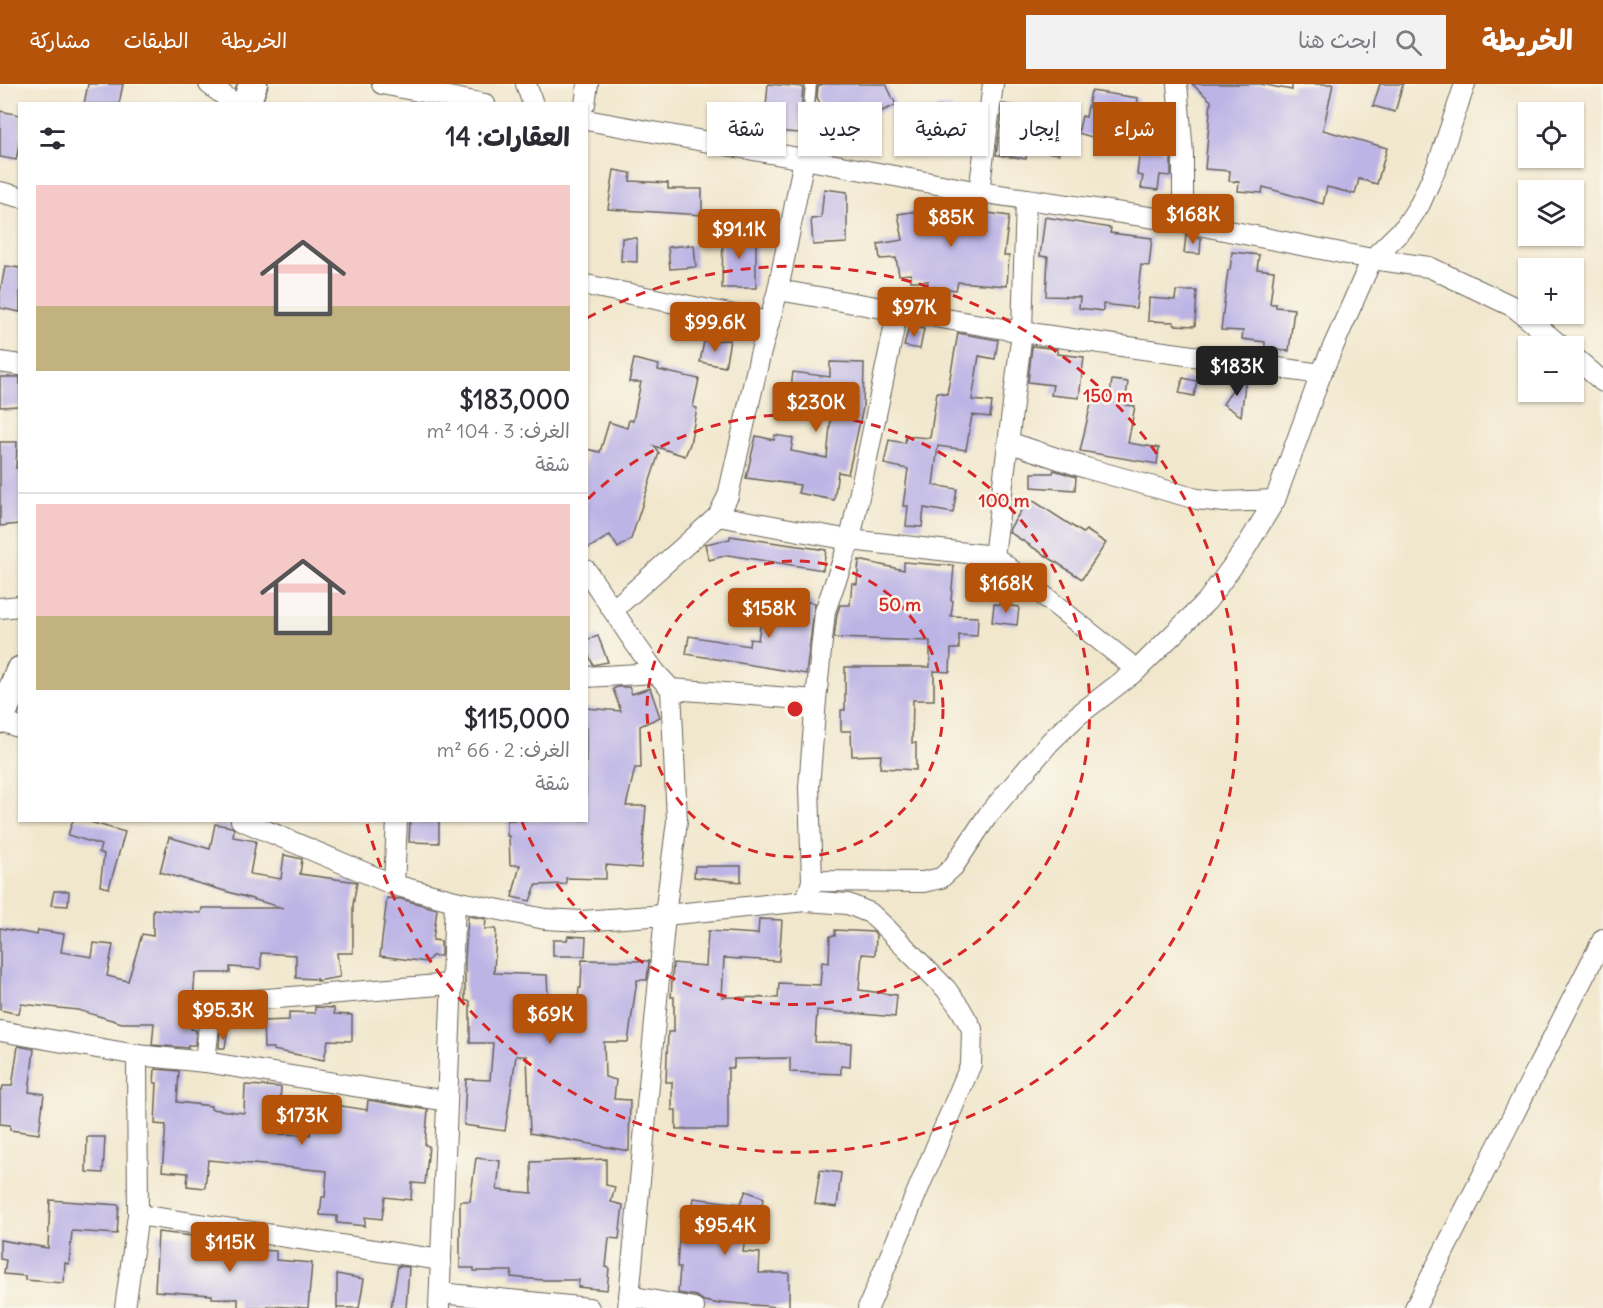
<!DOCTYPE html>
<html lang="ar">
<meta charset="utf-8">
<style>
body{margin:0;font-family:Delius,"Playpen Sans Arabic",sans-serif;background:#f2f2f3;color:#2b2b33;direction:rtl;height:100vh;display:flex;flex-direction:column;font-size:22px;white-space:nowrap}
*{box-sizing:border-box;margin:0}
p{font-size:20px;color:#7c7c81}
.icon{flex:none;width:33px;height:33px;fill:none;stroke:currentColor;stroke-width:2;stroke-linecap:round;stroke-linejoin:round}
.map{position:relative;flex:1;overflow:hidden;direction:ltr}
.details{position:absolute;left:18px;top:18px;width:570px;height:720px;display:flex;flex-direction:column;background:#fff;border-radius:0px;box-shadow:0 2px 4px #0004;direction:rtl}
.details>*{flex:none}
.guide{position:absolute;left:606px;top:18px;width:570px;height:54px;direction:rtl;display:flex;gap:12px}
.fabs{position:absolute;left:1518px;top:18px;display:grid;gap:12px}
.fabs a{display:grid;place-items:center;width:66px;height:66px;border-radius:0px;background:#fff;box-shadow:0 2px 4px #0004;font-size:30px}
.price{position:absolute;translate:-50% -51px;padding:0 14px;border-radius:6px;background:#b45309;color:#fff;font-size:20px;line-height:39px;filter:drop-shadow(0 2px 3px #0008)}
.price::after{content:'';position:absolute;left:50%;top:36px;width:18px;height:14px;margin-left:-9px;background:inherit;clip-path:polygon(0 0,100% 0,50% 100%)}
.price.selected{background:#222;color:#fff}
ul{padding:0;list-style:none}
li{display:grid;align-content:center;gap:12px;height:318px;padding:0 18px}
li+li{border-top:2px solid #e1e1e2}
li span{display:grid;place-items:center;height:186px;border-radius:0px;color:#555}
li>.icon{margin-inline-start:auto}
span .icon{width:108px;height:108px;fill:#fffc;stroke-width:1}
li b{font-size:26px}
h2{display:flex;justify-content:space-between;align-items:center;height:72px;padding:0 18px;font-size:26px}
.tag{padding:0 21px;border-radius:0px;background:#fff;box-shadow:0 2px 4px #0004;font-size:21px;line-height:54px}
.tag.selected{background:#b45309;color:#fff}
header{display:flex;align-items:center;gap:36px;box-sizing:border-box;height:84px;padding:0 30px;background:#b45309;color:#fff}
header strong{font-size:28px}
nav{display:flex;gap:33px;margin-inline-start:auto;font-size:21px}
.search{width:420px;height:54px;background:#f2f2f3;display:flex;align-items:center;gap:15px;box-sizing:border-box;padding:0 21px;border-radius:0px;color:#7c7c81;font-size:22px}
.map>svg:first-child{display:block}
</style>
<header>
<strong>الخريطة</strong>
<div class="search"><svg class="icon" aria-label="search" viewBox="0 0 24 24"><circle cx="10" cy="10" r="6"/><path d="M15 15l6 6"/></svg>ابحث هنا</div>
<nav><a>الخريطة</a><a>الطبقات</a><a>مشاركة</a></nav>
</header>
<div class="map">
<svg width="1603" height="1224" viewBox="0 0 1603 1224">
<rect width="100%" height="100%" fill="#fbf7ec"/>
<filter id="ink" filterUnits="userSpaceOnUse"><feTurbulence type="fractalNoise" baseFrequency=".0167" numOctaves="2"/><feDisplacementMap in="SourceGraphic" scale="12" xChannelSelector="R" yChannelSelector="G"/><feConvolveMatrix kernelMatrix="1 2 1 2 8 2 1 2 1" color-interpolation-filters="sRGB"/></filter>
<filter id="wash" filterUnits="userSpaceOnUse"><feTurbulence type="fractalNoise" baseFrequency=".008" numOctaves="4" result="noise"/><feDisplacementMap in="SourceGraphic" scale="24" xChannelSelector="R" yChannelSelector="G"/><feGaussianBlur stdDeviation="1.35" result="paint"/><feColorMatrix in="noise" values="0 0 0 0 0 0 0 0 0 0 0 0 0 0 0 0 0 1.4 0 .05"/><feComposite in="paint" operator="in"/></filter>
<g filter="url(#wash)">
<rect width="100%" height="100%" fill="#f1e7cd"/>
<g id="blocks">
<g fill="#bcb4e5">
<path d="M88,0H123L119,20H84Z"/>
<path d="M768,0L803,3L799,49L764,46Z"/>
<path d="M823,0H886L896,21L849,41L846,33L840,36L839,32L828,37L817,13L818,2Z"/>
<path d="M1192,0H1260L1292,6V0H1333L1323,46L1387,64L1377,100L1359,95L1355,110L1327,103L1323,120L1263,103L1262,109L1238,107L1239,98L1229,97L1230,87L1205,85L1211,17Z"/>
<path d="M1380,0H1403L1395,28L1373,22Z"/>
<path d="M1091,7L1138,14L1137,24L1161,27V67L1171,69V92L1160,91L1158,106L1141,104L1143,92L1137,91L1140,64L1113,62V59L1078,49L1082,32L1086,33Z"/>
<path d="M1003,20L1033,24L1032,31L1064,36L1059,70L1027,66L1026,75L996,71Z"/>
<path d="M936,23H952V40H948L947,51L923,50L924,25H936Z"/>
<path d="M0,27L20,31V56L16,76L0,73Z"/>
<path d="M614,86L631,89L630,97L668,99V105H702V131L608,125Z"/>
<path d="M824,105L847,108V159L813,161L811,135L821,134Z"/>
<path d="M952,124L1009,132L1004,172H1009L1007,202L958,198L956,206L927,202L928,197H911V190L899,191L896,174L880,175L878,160L903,156L898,130L918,127H952Z"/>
<path d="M1045,133L1111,144L1110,149L1152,154L1149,182L1141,181L1136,224L1103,220V227L1079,224L1080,213L1046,212L1048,173L1040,172Z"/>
<path d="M723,147L756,150V204H722Z"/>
<path d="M1186,151L1201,154L1200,170L1184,169Z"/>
<path d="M622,154H637V178L621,177Z"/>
<path d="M694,161L696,183L670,185L668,163Z"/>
<path d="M1232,168L1259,171L1257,185L1274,187L1270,220H1276V223L1294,225L1289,267L1265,265V258L1242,255L1243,247L1221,246L1228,186H1230Z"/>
<path d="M5,182L20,184V228L0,224V209Z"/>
<path d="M1176,207H1197L1195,242L1174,241V238L1148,237L1149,214L1175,216Z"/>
<path d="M909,242L924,245L920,265L904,262Z"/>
<path d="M958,249L998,256L995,275L979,272L972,316L992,318L990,333L972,331L966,366L938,362L933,401L957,405L953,429L924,424L922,443L906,442L908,422H903L908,385L884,380L889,356L905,359L906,352L930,354L937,308L947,310Z"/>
<path d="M730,256L725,283L700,278L704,257Z"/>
<path d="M1032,262L1057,265V270L1084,273L1079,314L1051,311L1053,301L1028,298Z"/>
<path d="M634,275L659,281L658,286L699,295L693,323L697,324L690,360L685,372L654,362L659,369L631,455L618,464L610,451L586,466V365L600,368L609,338L627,344L629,336L633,337L641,298H629Z"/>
<path d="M830,278L864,279L863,324L855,360L848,390L838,388L834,416L798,409L800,401L746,394L756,352L774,356L775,351L793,354L791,367L827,374L831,332L798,328L800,314L790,313L793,288L830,293Z"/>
<path d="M1242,291L1246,292L1241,332L1223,320Z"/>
<path d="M0,293H20V322L0,323Z"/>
<path d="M1183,294L1197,297L1194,312L1179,309Z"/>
<path d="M1112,296L1128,298L1125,321L1135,322L1128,359L1159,364L1157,380L1080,367L1092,315L1109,318Z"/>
<path d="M0,358H17L16,384H20V440L0,442Z"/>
<path d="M1054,386L1076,393L1075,406L1032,403V389H1053Z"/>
<path d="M1029,414L1083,449L1086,446L1106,459L1082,495L1009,448L1010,444Z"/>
<path d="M730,452L826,466L823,486L728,471L709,476L705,460L730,455Z"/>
<path d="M859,476L904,486V478L954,482L951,516L953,517L951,532L978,533L977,552L959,551V565H951L950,588L934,587V616H913L912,659H916V686L880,684L881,671L852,672L851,647H841V626H845V583H930V557L834,554L837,530L840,521H850L852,499L857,500Z"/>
<path d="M765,512L815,519L806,590L686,570L689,552L749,562L750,555L758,556Z"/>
<path d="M994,520L1019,523L1017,541L992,538Z"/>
<path d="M598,552L608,578L593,581L586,564V556Z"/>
<path d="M617,603H629L632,610L650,604L660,633L640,642L641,684H635L626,722H646L641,784L606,781V795L566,794V800L536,801L530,817L512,813L520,781H510L509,752H507V736H586V624L621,627L613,605Z"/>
<path d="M73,736H83L125,748L109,804L100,802L104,770L99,768L101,761L68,751Z"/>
<path d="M410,736H439V759L409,758Z"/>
<path d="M215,740L232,743L234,745L233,753L256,757L250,790L281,795L284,771L302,775L300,790L357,798L353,821V869H337L340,893L317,897V895L296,894V871L261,869V885L230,883V889H195L191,945L196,946L195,961H188V964L152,961L154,939H122L78,926L21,920L19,930L0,926V844L37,851L38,846L64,850L61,868L92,873L94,859L113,861L107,892L128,897L142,850L153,852V825L201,829L202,824H283L160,788L169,753L210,765Z"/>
<path d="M695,782H741V798L694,793Z"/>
<path d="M54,807H69L68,822L51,821Z"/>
<path d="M387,814L401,815L437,825L433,856L441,857V872H432L427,878L380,872Z"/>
<path d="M468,832L486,835L485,845H496L494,889L547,891L548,912L578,916L579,904H581L582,876L649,877L647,896H637L628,958H604L605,993L616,996L614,1015L630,1016L629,1067L530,1049L527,972H516L505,1047L464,1041L466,995L490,996L493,959H470V917H465V875Z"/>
<path d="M759,835L782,836L779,877L724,874L722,913L778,914L779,899L820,901L822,878L829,879L830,852H835V846L873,848L876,851L875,871L862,870L859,906L897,911L895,933L817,926L815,958L851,959L850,983L841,982V990L790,988V974L734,975V984H728V1045H676V1026H672V998H666L668,948H674V913H671L673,879L706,882L708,847L758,850Z"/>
<path d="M568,852L586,853L585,872H553V856H567Z"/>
<path d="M315,923L334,924V930L352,931V957L328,956L324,976L273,966L274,964H264L263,937L289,936V928L315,929Z"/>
<path d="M220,949L227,950L225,964H219Z"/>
<path d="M18,962L34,965L29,1008L44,1010L39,1050L10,1046V1041L0,1040V1006H2L3,1002H12Z"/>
<path d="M155,985L179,987L177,1018L211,1022V1025L244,1029L245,1001L281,1003L278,1050L310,1051L316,1018L367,1026L368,1016L428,1026L425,1061L429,1062L425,1100L412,1099L411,1116L385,1113L382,1135L365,1133V1142L337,1139V1132L320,1131L322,1113H325L327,1087L208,1076L205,1104L187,1102L188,1089L162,1087L166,1041L155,1040L157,999H154Z"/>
<path d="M87,1053H105L103,1089L86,1088Z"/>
<path d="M476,1074L500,1077L497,1106L532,1109L531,1078L606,1075V1101L615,1103L611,1118L623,1121L619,1155L609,1154L606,1183L609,1184L607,1206L578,1203L579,1196H543L511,1193L512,1187H474V1184H460V1117H470Z"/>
<path d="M820,1086L841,1089L837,1123L815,1120Z"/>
<path d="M746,1107L764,1114L756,1134L748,1131L743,1168L760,1169L759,1189H789V1224L720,1218V1220L704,1217L696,1212L678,1209L680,1183H677L681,1126L692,1127L694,1114L740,1120Z"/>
<path d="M50,1116L119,1121L117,1150L72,1147L69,1180L65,1179L64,1199L25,1196V1192L4,1190L6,1176L0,1175V1156L48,1164Z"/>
<path d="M158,1148L219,1155V1164L276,1167V1176L312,1179L308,1224L268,1222V1224H238V1215L212,1214V1211L155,1207Z"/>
<path d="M398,1182L409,1183L406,1224H391Z"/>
<path d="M337,1190L364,1195L359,1224H337Z"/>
</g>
</g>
</g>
<g filter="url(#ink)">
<use href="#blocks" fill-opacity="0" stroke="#67635a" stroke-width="1.5"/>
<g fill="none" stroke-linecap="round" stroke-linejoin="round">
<defs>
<path id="lane" d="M804,75L811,0"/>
<g id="street">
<path d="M209,0L235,20"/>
<path d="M382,0L485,20"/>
<path d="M526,0L533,20"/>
<path d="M1177,0L1183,69V138"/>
<path d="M585,20L588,0"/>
<path d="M586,36L804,75L979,108L1183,138L1372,175L1429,183L1514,223L1561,262"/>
<path d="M0,108L20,113"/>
<path d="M979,108L993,0"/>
<path d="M586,201L769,238"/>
<path d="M778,206L1022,248L1321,290"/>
<path d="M1574,273L1603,298"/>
<path d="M0,278L20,281"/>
<path d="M1008,358L1086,384L1197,415L1224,418L1275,416"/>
<path d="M718,432L850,456L994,472L1137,586"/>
<path d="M994,472L1022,248L1026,115"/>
<path d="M586,486L634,558L656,589L671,605L677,737L665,831L806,817L812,797L809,703L816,616L671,605"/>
<path d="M0,524L20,522"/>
<path d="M613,526L718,432L728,412L760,271L778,206L804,75"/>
<path d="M586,593L656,589"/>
<path d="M816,616L825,527L850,456L898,225"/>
<path d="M0,636L20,644"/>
<path d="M241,736L394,801L455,817L545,835L582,837L665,831L628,1224"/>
<path d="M812,797L923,798L941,794L953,783L988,731L1050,658L1077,632L1137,586L1207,517L1245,465L1275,416L1321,290L1372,175L1405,143L1420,120L1438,80L1465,0"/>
<path d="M394,801L397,736"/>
<path d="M806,817L848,820L870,829L885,843L946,905L960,924L972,945L971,980L868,1224"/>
<path d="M0,947L137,971L205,978L447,1017"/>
<path d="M205,978L210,932L218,921L229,918L451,900"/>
<path d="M138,1131L441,1176"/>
<path d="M440,1209L589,1224"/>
<path d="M629,1212L694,1224"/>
<path d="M125,1224L138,1131L137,971"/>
<path d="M439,1224L455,817"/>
<path d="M1415,1224L1603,855"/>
</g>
<g id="secondary">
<path d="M246,20L253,0"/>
<path d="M0,635L20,587"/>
</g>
</defs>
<use href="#lane" stroke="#67635a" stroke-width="13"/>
<use href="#street" stroke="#67635a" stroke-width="22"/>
<use href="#secondary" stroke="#67635a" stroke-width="31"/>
<use href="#lane" stroke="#fff" stroke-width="10"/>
<use href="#street" stroke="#fff" stroke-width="20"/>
<use href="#secondary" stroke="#fff" stroke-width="28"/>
</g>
</g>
<g fill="none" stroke="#d62828" stroke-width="3" stroke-dasharray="10 8">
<circle cx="795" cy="625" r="148"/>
<path d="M588 415A295 295 0 1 1 522 738"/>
<path d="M587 234A443 443 0 1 1 367 740"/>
</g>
<circle cx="795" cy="625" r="9" fill="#d62828" stroke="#fbf7ec" stroke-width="3"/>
<g font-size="18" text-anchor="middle" font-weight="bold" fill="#d62828" stroke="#fbf7ec" stroke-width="5" stroke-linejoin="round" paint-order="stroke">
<text x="1108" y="318">150 m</text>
<text x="1004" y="423">100 m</text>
<text x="900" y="527">50 m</text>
</g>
</svg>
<div class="fabs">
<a><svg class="icon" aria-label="locate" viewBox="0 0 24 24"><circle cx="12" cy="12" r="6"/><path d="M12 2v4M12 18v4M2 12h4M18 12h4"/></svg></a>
<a><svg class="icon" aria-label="layers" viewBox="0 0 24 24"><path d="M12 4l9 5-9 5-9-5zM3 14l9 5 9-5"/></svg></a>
<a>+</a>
<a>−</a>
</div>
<b class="price" style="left:1193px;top:161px">$168K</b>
<b class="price" style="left:951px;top:164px">$85K</b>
<b class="price" style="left:739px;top:176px">$91.1K</b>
<b class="price" style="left:914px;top:254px">$97K</b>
<b class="price" style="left:715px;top:269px">$99.6K</b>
<b class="price selected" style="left:1237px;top:313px">$183K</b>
<b class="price" style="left:816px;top:349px">$230K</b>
<b class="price" style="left:1006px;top:530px">$168K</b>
<b class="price" style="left:769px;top:555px">$158K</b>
<b class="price" style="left:223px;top:957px">$95.3K</b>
<b class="price" style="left:550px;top:961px">$69K</b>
<b class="price" style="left:302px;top:1062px">$173K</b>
<b class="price" style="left:725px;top:1172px">$95.4K</b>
<b class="price" style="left:230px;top:1189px">$115K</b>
<div class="guide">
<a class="tag selected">شراء</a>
<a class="tag">إيجار</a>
<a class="tag">تصفية</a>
<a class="tag">جديد</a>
<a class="tag">شقة</a>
</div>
<section class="details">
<h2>العقارات: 14<svg class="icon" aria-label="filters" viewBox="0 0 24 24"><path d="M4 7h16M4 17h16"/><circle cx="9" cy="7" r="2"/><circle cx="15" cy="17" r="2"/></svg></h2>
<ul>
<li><span style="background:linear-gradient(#f6c9c9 65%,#c2b280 0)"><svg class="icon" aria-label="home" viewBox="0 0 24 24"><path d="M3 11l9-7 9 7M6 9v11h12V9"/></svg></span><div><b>$183,000</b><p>الغرف: 3 · 104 m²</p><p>شقة</p></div></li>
<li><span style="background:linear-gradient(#f6c9c9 60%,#c2b280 0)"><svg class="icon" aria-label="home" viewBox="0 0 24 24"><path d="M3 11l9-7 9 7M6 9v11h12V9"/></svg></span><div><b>$115,000</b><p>الغرف: 2 · 66 m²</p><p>شقة</p></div></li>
</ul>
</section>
</div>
